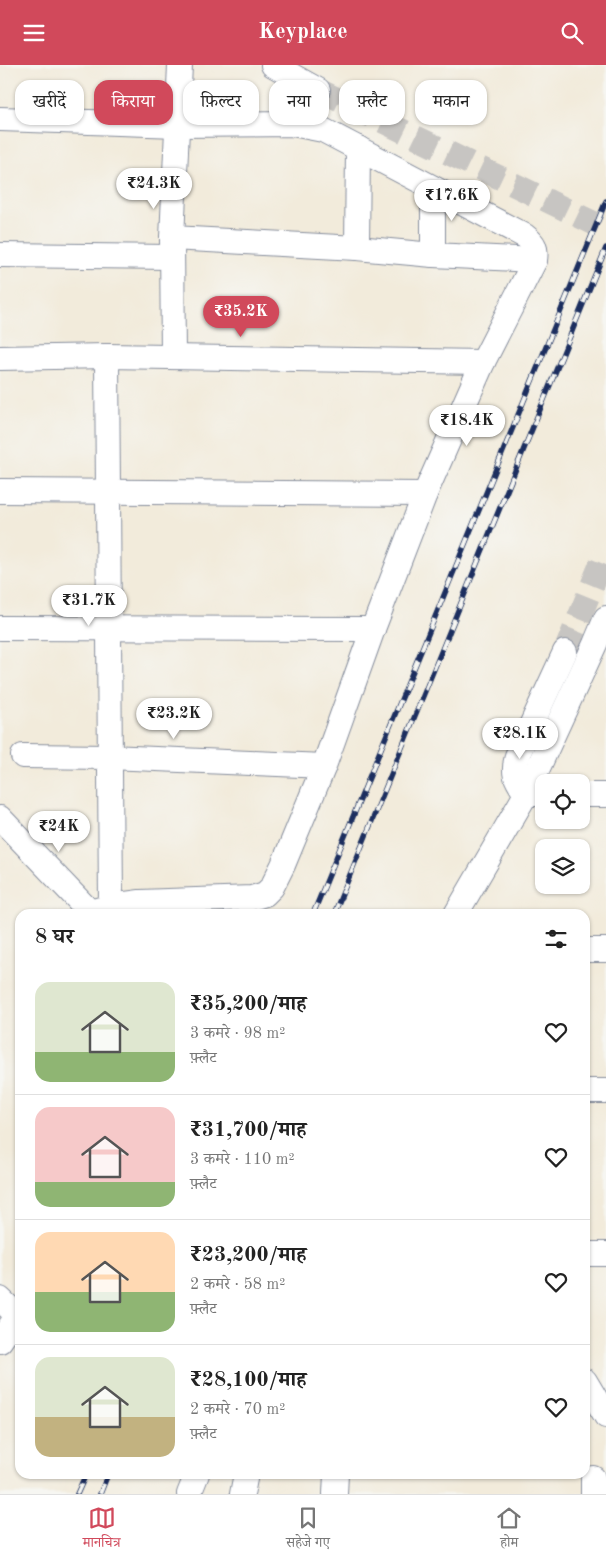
<!DOCTYPE html>
<html lang="hi">
<meta charset="utf-8">
<style>
body{margin:0;font-family:"Old Standard TT","Noto Serif Devanagari",serif;background:#f2f2f2;color:#222;height:100vh;display:flex;flex-direction:column;font-size:19px;white-space:nowrap}
*{box-sizing:border-box;margin:0}
p{font-size:16px;color:#767676}
.icon{flex:none;width:28px;height:28px;fill:none;stroke:currentColor;stroke-width:2;stroke-linecap:round;stroke-linejoin:round}
.map{position:relative;flex:1;overflow:hidden}
.details{position:absolute;left:15px;top:844px;width:575px;height:570px;display:flex;flex-direction:column;background:#fff;border-radius:15px;box-shadow:0 1px 4px #0004}
.details>*{flex:none}
.guide{position:absolute;left:15px;top:15px;width:576px;height:45px;display:flex;gap:10px}
.buttons{position:absolute;left:535px;top:709px;display:grid;gap:10px}
.buttons a{display:grid;place-items:center;width:55px;height:55px;border-radius:10px;background:#fff;box-shadow:0 1px 4px #0004;font-size:25px}
.price{position:absolute;translate:-50% -42px;padding:0 11px;border-radius:18px;background:#fff;color:#222;font-size:16px;line-height:32px;filter:drop-shadow(0 1px 2px #0008)}
.price::after{content:'';position:absolute;left:50%;top:30px;width:15px;height:11px;margin-left:-8px;background:inherit;clip-path:polygon(0 0,100% 0,50% 100%)}
.price.selected{background:#d1495b;color:#fff}
ul{padding:0;list-style:none}
li{display:flex;align-items:center;gap:15px;height:125px;padding:0 20px}
li+li{border-top:1px solid #e0e0e0}
li span{display:grid;place-items:center;flex:none;width:140px;height:100px;border-radius:15px;color:#555}
li>.icon{margin-inline-start:auto}
span .icon{width:60px;height:60px;fill:#fffc;stroke-width:1}
li b{font-size:21px}
h2{display:flex;justify-content:space-between;align-items:center;height:60px;padding:0 20px;font-size:21px}
.pill{padding:0 18px;border-radius:15px;background:#fff;box-shadow:0 1px 4px #0004;font-size:18px;line-height:45px}
.pill.selected{background:#d1495b;color:#fff}
header{display:flex;justify-content:space-between;align-items:center;height:65px;padding:0 20px;background:#d1495b;color:#fff;font-size:22px;font-weight:600}
.tab-bar{display:flex;justify-content:space-around;align-items:center;height:70px;border-top:1px solid #e0e0e0;background:#fff;font-size:14px;color:#767676}
.tab-bar a{display:grid;justify-items:center;gap:2px}
.tab-bar .selected{color:#d1495b}
.map>svg:first-child{display:block}
</style>
<header><svg class="icon" aria-label="menu" viewBox="0 0 24 24"><path d="M4 6h16M4 12h16M4 18h16"/></svg>Keyplace<svg class="icon" aria-label="search" viewBox="0 0 24 24"><circle cx="10" cy="10" r="6"/><path d="M15 15l6 6"/></svg></header>
<div class="map">
<svg width="606" height="1429" viewBox="0 0 606 1429">
<rect width="100%" height="100%" fill="#f6f6f2"/>
<filter id="ink" filterUnits="userSpaceOnUse"><feTurbulence type="fractalNoise" baseFrequency=".02" numOctaves="2"/><feDisplacementMap in="SourceGraphic" scale="10" xChannelSelector="R" yChannelSelector="G"/><feConvolveMatrix kernelMatrix="1 2 1 2 8 2 1 2 1" color-interpolation-filters="sRGB"/></filter>
<filter id="wash" filterUnits="userSpaceOnUse"><feTurbulence type="fractalNoise" baseFrequency=".0096" numOctaves="4" result="noise"/><feDisplacementMap in="SourceGraphic" scale="20" xChannelSelector="R" yChannelSelector="G"/><feGaussianBlur stdDeviation="1.12" result="paint"/><feColorMatrix in="noise" values="0 0 0 0 0 0 0 0 0 0 0 0 0 0 0 0 0 1.4 0 .05"/><feComposite in="paint" operator="in"/></filter>
<g filter="url(#wash)">
<rect width="100%" height="100%" fill="#f2ebdb"/>
</g>
<g filter="url(#ink)">
<g fill="none" stroke-linecap="round" stroke-linejoin="round">
<g stroke="#c7c5c2" stroke-width="24" stroke-dasharray="24 12" stroke-linecap="butt">
<path d="M318,25L606,164"/>
<path d="M565,587L606,487"/>
</g>
<defs>
<g id="minor">
<path d="M273,0L318,25"/>
<path d="M0,54L178,60L292,59L323,65L525,171C534,178 537,183 535,195L483,297L425,429L373,564L324,701L283,800L272,822L265,829L252,833L140,837L111,841"/>
<path d="M172,173L357,183L433,190L535,195"/>
<path d="M357,183L358,83"/>
<path d="M0,190L172,192"/>
<path d="M433,190V123"/>
<path d="M173,292L172,173L180,0"/>
<path d="M0,293L107,291L483,297"/>
<path d="M0,426L425,429"/>
<path d="M0,563L373,564"/>
<path d="M23,691L109,692L324,701"/>
<path d="M540,729H526C516,714 512,709 517,691L565,587"/>
<path d="M581,730H606"/>
<path d="M0,753L92,849"/>
<path d="M90,847L111,841L107,291"/>
<path d="M456,849L526,729L595,579L606,553"/>
<path d="M585,885H606"/>
<path d="M585,1026H606"/>
<path d="M585,1189H606"/>
<path d="M0,1234L18,1251"/>
<path d="M0,1276L20,1247"/>
<path d="M585,1316L606,1351"/>
<path d="M593,1413V1429"/>
<path d="M189,1429L197,1409"/>
<path d="M242,1429L246,1409"/>
<path d="M335,1429L336,1409"/>
</g>
</defs>
<use href="#minor" stroke="#868d9c" stroke-width="26"/>
<use href="#minor" stroke="#fff" stroke-width="24"/>
<defs>
<g id="rail">
<path d="M313,849L606,136"/>
<path d="M334,849L606,183"/>
<path d="M77,1429L86,1409"/>
<path d="M100,1429L108,1409"/>
</g>
</defs>
<use href="#rail" stroke="#1b2f5e" stroke-width="5.5"/>
<use href="#rail" stroke="#f6f6f2" stroke-width="4" stroke-dasharray="11" stroke-linecap="butt"/>
</g>
</g>
</svg>
<div class="buttons">
<a><svg class="icon" aria-label="locate" viewBox="0 0 24 24"><circle cx="12" cy="12" r="6"/><path d="M12 2v4M12 18v4M2 12h4M18 12h4"/></svg></a>
<a><svg class="icon" aria-label="layers" viewBox="0 0 24 24"><path d="M12 4l9 5-9 5-9-5zM3 14l9 5 9-5"/></svg></a>
</div>
<b class="price" style="left:154px;top:145px">₹24.3K</b>
<b class="price" style="left:452px;top:157px">₹17.6K</b>
<b class="price selected" style="left:241px;top:273px">₹35.2K</b>
<b class="price" style="left:467px;top:382px">₹18.4K</b>
<b class="price" style="left:89px;top:562px">₹31.7K</b>
<b class="price" style="left:174px;top:675px">₹23.2K</b>
<b class="price" style="left:520px;top:695px">₹28.1K</b>
<b class="price" style="left:59px;top:788px">₹24K</b>
<div class="guide">
<a class="pill">खरीदें</a>
<a class="pill selected">किराया</a>
<a class="pill">फ़िल्टर</a>
<a class="pill">नया</a>
<a class="pill">फ़्लैट</a>
<a class="pill">मकान</a>
</div>
<section class="details">
<h2>8 घर<svg class="icon" aria-label="filters" viewBox="0 0 24 24"><path d="M4 7h16M4 17h16"/><circle cx="9" cy="7" r="2"/><circle cx="15" cy="17" r="2"/></svg></h2>
<ul>
<li><span style="background:linear-gradient(#dfe7d0 70%,#8fb573 0)"><svg class="icon" aria-label="home" viewBox="0 0 24 24"><path d="M3 11l9-7 9 7M6 9v11h12V9"/></svg></span><div><b>₹35,200/माह</b><p>3 कमरे · 98 m²</p><p>फ़्लैट</p></div><svg class="icon" aria-label="heart" viewBox="0 0 24 24"><path d="M12 20l-8-8c-3-5 5-10 8-4 3-6 11-1 8 4z"/></svg></li>
<li><span style="background:linear-gradient(#f6c9c9 75%,#8fb573 0)"><svg class="icon" aria-label="home" viewBox="0 0 24 24"><path d="M3 11l9-7 9 7M6 9v11h12V9"/></svg></span><div><b>₹31,700/माह</b><p>3 कमरे · 110 m²</p><p>फ़्लैट</p></div><svg class="icon" aria-label="heart" viewBox="0 0 24 24"><path d="M12 20l-8-8c-3-5 5-10 8-4 3-6 11-1 8 4z"/></svg></li>
<li><span style="background:linear-gradient(#ffd9b3 60%,#8fb573 0)"><svg class="icon" aria-label="home" viewBox="0 0 24 24"><path d="M3 11l9-7 9 7M6 9v11h12V9"/></svg></span><div><b>₹23,200/माह</b><p>2 कमरे · 58 m²</p><p>फ़्लैट</p></div><svg class="icon" aria-label="heart" viewBox="0 0 24 24"><path d="M12 20l-8-8c-3-5 5-10 8-4 3-6 11-1 8 4z"/></svg></li>
<li><span style="background:linear-gradient(#dfe7d0 60%,#c2b280 0)"><svg class="icon" aria-label="home" viewBox="0 0 24 24"><path d="M3 11l9-7 9 7M6 9v11h12V9"/></svg></span><div><b>₹28,100/माह</b><p>2 कमरे · 70 m²</p><p>फ़्लैट</p></div><svg class="icon" aria-label="heart" viewBox="0 0 24 24"><path d="M12 20l-8-8c-3-5 5-10 8-4 3-6 11-1 8 4z"/></svg></li>
</ul>
</section>
</div>
<nav class="tab-bar">
<a class="selected"><svg class="icon" aria-label="map" viewBox="0 0 24 24"><path d="M3 6l6-2 6 2 6-2v14l-6 2-6-2-6 2zM9 4v14M15 6v14"/></svg>मानचित्र</a>
<a><svg class="icon" aria-label="saved" viewBox="0 0 24 24"><path d="M7 4h10v16l-5-4-5 4z"/></svg>सहेजे गए</a>
<a><svg class="icon" aria-label="home" viewBox="0 0 24 24"><path d="M3 11l9-7 9 7M6 9v11h12V9"/></svg>होम</a>
</nav>
